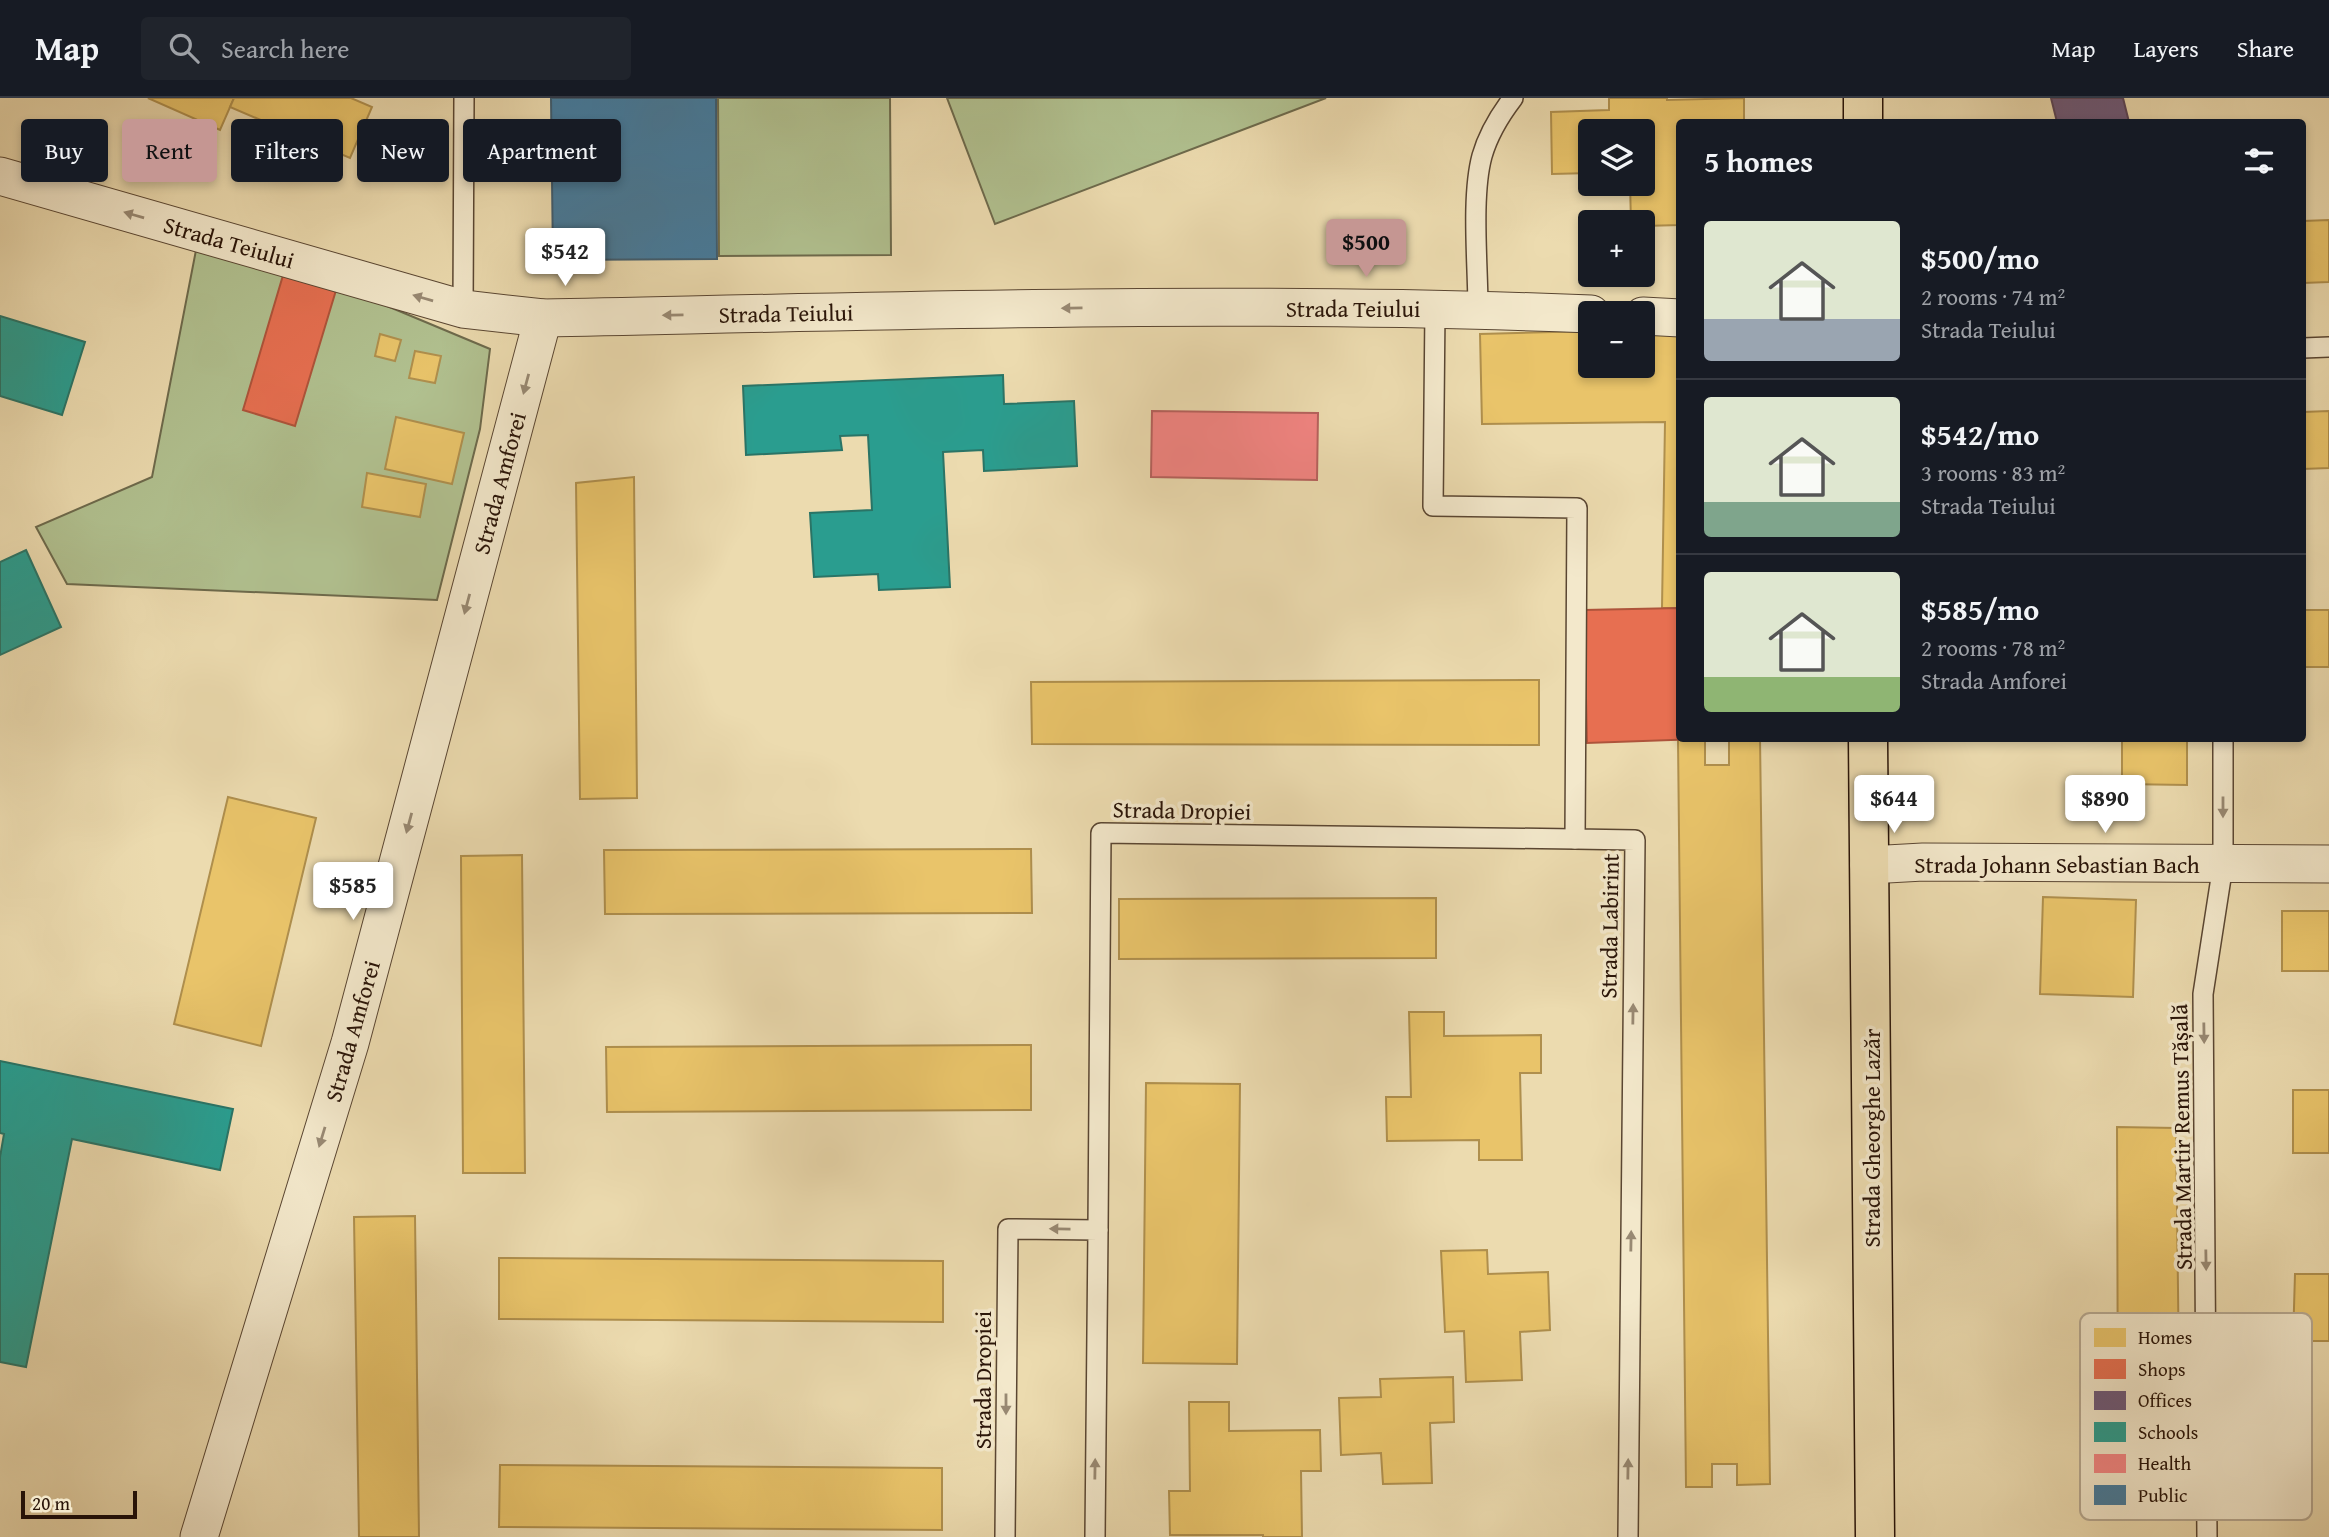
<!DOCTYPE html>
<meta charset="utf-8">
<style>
body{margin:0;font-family:"Gentium Book Plus",serif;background:#20242c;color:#f1f3f6;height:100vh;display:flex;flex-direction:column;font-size:26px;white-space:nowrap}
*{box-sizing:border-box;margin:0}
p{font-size:23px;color:#9ea1a6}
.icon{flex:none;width:38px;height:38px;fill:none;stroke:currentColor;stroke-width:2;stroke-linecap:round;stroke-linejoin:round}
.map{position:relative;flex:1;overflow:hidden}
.sheet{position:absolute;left:1676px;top:21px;width:630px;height:623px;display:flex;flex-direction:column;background:#171b24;border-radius:7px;box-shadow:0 4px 10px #0003}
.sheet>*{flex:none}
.hud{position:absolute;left:21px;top:21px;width:665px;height:63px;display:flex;gap:14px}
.buttons{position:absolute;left:1578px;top:21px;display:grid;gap:14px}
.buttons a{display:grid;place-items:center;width:77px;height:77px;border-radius:7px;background:#171b24;box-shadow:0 4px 10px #0003;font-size:35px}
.scale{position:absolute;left:21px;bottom:18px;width:116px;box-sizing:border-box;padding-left:7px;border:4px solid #291408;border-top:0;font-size:19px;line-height:24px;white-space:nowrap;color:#291408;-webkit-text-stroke:5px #f3e8cb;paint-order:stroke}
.price{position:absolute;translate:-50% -60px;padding:0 16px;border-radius:7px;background:#fff;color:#222;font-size:23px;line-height:46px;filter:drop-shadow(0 2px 4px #0008)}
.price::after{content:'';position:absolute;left:50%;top:42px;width:21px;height:16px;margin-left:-10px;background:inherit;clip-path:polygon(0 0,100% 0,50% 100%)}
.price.current{background:#c59692;color:#111}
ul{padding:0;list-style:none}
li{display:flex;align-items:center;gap:21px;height:175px;padding:0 28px}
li+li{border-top:2px solid #363941}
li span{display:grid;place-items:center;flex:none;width:196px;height:140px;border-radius:7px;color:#555}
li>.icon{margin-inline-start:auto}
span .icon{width:84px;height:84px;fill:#fffc;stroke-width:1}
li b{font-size:30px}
h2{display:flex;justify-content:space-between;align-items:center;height:84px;padding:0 28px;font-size:30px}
.chip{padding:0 24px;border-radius:7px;background:#171b24;box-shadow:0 4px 10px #0003;font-size:24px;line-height:63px}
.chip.current{background:#c59692;color:#111}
header{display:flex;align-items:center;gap:42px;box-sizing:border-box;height:98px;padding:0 35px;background:#171b24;border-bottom:2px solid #363941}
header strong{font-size:33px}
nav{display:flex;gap:38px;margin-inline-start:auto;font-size:24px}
.search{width:490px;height:63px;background:#20242c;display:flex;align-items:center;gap:18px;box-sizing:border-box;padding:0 24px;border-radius:7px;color:#9ea1a6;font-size:26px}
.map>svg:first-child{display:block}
</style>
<header>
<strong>Map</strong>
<div class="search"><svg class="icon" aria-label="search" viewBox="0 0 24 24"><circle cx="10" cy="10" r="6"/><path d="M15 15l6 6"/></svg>Search here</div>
<nav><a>Map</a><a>Layers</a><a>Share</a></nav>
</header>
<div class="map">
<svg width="2329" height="1439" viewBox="0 0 2329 1439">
<rect width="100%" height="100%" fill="#ecdbaf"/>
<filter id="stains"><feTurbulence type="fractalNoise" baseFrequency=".00286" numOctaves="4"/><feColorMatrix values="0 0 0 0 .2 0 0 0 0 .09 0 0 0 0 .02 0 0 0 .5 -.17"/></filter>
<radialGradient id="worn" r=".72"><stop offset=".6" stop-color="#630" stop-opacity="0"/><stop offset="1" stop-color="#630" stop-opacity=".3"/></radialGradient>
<g fill="#b1c190" stroke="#6d6a4c" stroke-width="2">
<path d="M718,0H890L891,157L719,158Z"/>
<path d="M947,0H1326L995,126Z"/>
<path d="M197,147L368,200L490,251L480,331L437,502L67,486L36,429L152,379Z"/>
</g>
<g fill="#e9c46a" stroke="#af8f4d" stroke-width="2">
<path d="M148,0H234L220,32Z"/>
<path d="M234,0H351L372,9L350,60L230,9Z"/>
<path d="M1609,0H1667V2L1744,0V24H1680V127L1643,128V124H1631L1630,86H1643V33H1591V75L1552,76L1551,14L1609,12Z"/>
<path d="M2329,122V184L2303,185V123Z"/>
<path d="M1680,231V510H1662L1665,324L1482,326L1480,236L1591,233V268H1643V232Z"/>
<path d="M380,236L401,242L395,263L375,258Z"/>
<path d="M415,253L441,258L435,285L409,280Z"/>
<path d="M2329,313V370L2303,371V314Z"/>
<path d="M396,319L464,335L452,386L385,371Z"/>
<path d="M367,375L426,386L420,419L362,409Z"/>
<path d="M634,379L637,700L580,701L576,385Z"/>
<rect x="2303" y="512" width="26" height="57"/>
<path d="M1539,582V647L1032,646L1031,584Z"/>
<path d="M1729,640H1760L1770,1386L1737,1387V1366H1712V1389H1686L1678,642L1705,641V667H1729Z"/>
<path d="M2122,640H2187V687L2122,686Z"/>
<path d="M228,699L316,720L261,948L174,926Z"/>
<path d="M1031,751L1032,815L605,816L604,752Z"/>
<path d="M522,757L525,1075H463L461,758Z"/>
<path d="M2043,799L2136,802L2133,899L2040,896Z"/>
<path d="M1436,800V860L1119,861V801Z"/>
<rect x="2282" y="813" width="47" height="60"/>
<path d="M1409,914H1444V938L1541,937V975H1520L1522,1062H1479V1042L1387,1043L1386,999H1411Z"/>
<path d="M1031,947V1012L607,1014L606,949Z"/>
<path d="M1146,985L1240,986L1237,1266L1143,1265Z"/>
<rect x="2293" y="992" width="36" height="63"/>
<path d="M2117,1029L2176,1030L2180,1354L2118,1351Z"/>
<path d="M415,1118L419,1439H359L354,1119Z"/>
<path d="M1487,1152L1488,1176L1548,1174L1550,1232L1520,1234L1522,1282L1466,1284L1464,1233L1445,1234L1441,1153Z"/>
<path d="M499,1160L943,1163V1224L499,1221Z"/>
<path d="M2295,1176H2329V1243H2293Z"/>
<path d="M1453,1279L1454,1324L1430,1325L1432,1385L1383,1386L1381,1355L1341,1357L1339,1300L1381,1299L1380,1281Z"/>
<path d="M1189,1304H1229V1333L1320,1332L1321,1373H1301L1302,1439H1263V1437H1170L1169,1393H1190Z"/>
<path d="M500,1367L942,1370V1432L499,1429Z"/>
</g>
<g fill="#e76f51" stroke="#ae543b" stroke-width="2">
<path d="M284,174L337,189L295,328L243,312Z"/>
<path d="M1680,510V640H1728L1587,645L1584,512Z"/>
</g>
<path fill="#6d597a" stroke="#594458" stroke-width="2" d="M2051,0H2123L2129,24H2057Z"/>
<g fill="#2a9d8f" stroke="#2a7466" stroke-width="2">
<path d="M0,218L85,244L62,317L0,298Z"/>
<path d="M1003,277L1004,306L1074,303L1077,368L984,373L983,352L943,354L950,489L879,492L878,476L814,479L810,415L872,412L868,337L840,338L842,352L746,357L743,288Z"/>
<path d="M26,452L61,529L0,557V464Z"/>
<path d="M0,963L233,1011L220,1072L72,1041L26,1269L0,1264V1059L4,1036L0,1035Z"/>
</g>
<path fill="#f28482" stroke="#b6625d" stroke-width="2" d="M1152,313L1318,315L1317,382L1151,379Z"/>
<path fill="#457b9d" stroke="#3d5c70" stroke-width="2" d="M551,0H716L717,161L553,162Z"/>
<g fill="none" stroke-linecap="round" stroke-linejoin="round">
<defs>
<g id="lane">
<path d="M463,211L464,0"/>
<path d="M1435,211L1433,408L1577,410L1575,741L1635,742L1628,1439"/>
<path d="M1478,212C1478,167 1471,99 1482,58C1488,37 1500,17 1513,0"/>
<path d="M2303,250L2329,249"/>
<path d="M1098,1132L1101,735L1575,741"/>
<path d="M1005,1439L1008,1131L1098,1132L1095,1439"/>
<path d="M2207,1439L2203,896L2223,767V640"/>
</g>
<g id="street">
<path d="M0,78L463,211L543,220C893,213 1242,202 1591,216"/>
<path d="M1643,218L1680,220"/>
<path d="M1869,767L1923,764L2329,766"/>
<path d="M199,1439L350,945L543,220"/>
</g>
<g id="primary">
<path d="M1863,0V24"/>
<path d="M1868,640L1875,1439"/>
</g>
</defs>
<use href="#lane" stroke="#5a4632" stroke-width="22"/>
<use href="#street" stroke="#5a4632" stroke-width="39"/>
<use href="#primary" stroke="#291408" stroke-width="41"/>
<use href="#lane" stroke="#f3e8cb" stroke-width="19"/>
<use href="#street" stroke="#f3e8cb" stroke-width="37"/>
<use href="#primary" stroke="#ecdbaf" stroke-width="38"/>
</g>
<defs><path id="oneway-solid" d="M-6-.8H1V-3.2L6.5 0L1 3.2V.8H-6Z" transform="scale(1.75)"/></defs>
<g fill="#988973">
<use href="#oneway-solid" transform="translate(134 117) rotate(-164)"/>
<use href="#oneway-solid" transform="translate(423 200) rotate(-164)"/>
<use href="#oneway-solid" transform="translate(1072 210) rotate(179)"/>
<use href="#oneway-solid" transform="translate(673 217) rotate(179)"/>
<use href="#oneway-solid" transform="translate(526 286) rotate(105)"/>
<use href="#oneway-solid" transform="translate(467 506) rotate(105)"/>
<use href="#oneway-solid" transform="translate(2223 709) rotate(90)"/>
<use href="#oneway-solid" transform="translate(409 725) rotate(105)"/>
<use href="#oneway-solid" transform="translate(1633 916) rotate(-89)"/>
<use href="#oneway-solid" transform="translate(2204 935) rotate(89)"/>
<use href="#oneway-solid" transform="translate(322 1039) rotate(107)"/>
<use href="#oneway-solid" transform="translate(1060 1131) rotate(-179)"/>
<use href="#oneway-solid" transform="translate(1631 1143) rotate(-89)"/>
<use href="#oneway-solid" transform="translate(2206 1162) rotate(89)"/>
<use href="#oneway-solid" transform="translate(1006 1306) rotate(90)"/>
<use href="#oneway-solid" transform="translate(1095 1371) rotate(-89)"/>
<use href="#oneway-solid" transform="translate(1628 1371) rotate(-89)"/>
</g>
<g text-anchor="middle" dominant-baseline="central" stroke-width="7" stroke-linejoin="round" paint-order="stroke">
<g font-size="23" fill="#291408" stroke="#f3e8cb">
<text transform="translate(229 144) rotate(16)">Strada Teiului</text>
<text x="1353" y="210">Strada Teiului</text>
<text transform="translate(786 215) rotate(-1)">Strada Teiului</text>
<text transform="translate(499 385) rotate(-75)">Strada Amforei</text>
<text transform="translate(1182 712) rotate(1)">Strada Dropiei</text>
<text x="2057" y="766">Strada Johann Sebastian Bach</text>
<text transform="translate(1609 828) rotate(-89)">Strada Labirint</text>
<text transform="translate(352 933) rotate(-74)">Strada Amforei</text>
<text transform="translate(2181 1039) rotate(-91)">Strada Martir Remus Tășală</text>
<text transform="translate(1871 1040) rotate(-90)">Strada Gheorghe Lazăr</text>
<text transform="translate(982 1282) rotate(-90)">Strada Dropiei</text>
</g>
</g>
<rect x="2080" y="1215" width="232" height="207" rx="10" fill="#f3e8cb" stroke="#b6a890" stroke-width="2"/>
<rect x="2094" y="1230" width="32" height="19" fill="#e9c46a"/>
<rect x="2094" y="1261" width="32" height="20" fill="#e76f51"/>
<rect x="2094" y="1293" width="32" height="19" fill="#6d597a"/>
<rect x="2094" y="1324" width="32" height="20" fill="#2a9d8f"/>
<rect x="2094" y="1356" width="32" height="19" fill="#f28482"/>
<rect x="2094" y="1387" width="32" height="20" fill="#457b9d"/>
<g font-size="19" fill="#291408">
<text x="2138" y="1246">Homes</text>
<text x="2138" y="1278">Shops</text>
<text x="2138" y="1309">Offices</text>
<text x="2138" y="1341">Schools</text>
<text x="2138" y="1372">Health</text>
<text x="2138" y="1404">Public</text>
</g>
<rect width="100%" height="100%" filter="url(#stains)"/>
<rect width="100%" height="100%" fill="url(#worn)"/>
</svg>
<div class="buttons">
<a><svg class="icon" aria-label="layers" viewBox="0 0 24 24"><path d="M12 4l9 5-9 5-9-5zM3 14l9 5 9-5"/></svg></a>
<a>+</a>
<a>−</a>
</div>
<div class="scale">20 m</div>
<b class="price current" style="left:1366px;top:181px">$500</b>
<b class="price" style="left:565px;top:190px">$542</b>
<b class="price" style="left:1894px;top:737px">$644</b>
<b class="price" style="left:2105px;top:737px">$890</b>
<b class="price" style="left:353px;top:824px">$585</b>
<div class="hud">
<a class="chip">Buy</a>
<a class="chip current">Rent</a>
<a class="chip">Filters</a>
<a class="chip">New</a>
<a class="chip">Apartment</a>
</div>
<section class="sheet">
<h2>5 homes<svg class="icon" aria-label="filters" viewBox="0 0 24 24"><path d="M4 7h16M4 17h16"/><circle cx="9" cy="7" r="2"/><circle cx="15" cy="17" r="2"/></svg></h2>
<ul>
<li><span style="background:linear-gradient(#dfe7d0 70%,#9aa5b1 0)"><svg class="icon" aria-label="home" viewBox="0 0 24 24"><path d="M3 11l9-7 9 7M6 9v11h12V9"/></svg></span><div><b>$500/mo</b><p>2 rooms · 74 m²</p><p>Strada Teiului</p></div></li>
<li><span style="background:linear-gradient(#dfe7d0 75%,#7fa58c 0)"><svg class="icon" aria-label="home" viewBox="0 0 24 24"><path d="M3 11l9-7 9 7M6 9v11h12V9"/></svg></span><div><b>$542/mo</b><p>3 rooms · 83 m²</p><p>Strada Teiului</p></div></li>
<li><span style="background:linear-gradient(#dfe7d0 75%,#8fb573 0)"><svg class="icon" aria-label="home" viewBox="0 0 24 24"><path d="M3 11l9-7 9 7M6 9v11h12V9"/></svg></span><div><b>$585/mo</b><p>2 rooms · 78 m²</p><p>Strada Amforei</p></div></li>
</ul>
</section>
</div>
